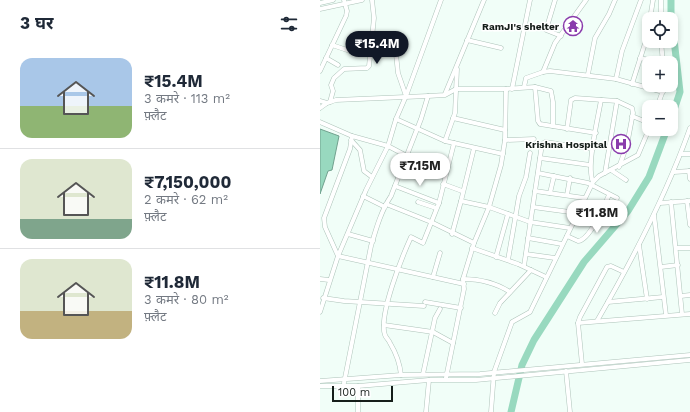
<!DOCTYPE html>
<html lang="hi">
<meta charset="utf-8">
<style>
body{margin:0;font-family:"Work Sans","Noto Sans Devanagari",sans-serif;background:#f6f6f7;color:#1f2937;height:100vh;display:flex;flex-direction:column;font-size:15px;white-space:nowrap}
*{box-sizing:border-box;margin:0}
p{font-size:13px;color:#747a83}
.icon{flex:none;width:22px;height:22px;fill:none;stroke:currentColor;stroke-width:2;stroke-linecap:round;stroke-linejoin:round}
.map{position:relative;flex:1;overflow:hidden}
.side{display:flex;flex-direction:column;background:#fff;width:320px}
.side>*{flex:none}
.buttons{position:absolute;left:322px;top:12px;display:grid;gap:8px}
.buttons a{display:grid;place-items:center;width:36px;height:36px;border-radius:8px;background:#fff;box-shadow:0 2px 6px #0003;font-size:20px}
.scale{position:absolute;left:12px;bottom:10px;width:61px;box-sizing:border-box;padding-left:4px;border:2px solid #151e1a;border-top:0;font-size:11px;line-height:14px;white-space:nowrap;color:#151e1a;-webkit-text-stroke:3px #fff;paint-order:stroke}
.price{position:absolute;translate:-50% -34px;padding:0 9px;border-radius:14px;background:#fff;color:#222;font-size:13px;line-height:26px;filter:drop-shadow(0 1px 2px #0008)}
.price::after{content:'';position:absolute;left:50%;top:24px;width:12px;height:9px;margin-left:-6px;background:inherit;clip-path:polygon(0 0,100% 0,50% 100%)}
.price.active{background:#111827;color:#fff}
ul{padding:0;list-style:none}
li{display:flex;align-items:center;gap:12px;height:100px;padding:0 20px}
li+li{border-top:1px solid #e0e1e3}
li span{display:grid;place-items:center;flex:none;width:112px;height:80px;border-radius:12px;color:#555}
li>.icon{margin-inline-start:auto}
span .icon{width:48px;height:48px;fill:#fffc;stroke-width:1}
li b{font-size:17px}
h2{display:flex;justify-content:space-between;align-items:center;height:48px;padding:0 20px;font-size:17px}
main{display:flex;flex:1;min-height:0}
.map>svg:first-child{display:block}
</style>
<main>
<section class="side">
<h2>3 घर<svg class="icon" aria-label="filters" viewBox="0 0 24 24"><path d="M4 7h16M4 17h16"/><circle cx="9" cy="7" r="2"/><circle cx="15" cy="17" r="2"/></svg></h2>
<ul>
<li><span style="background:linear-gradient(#a9c7e8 60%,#8fb573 0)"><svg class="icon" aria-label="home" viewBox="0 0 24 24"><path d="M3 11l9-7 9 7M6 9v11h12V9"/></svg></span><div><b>₹15.4M</b><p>3 कमरे · 113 m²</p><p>फ़्लैट</p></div></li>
<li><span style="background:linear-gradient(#dfe7d0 75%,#7fa58c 0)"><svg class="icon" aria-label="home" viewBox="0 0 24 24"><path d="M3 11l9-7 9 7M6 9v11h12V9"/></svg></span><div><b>₹7,150,000</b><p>2 कमरे · 62 m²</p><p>फ़्लैट</p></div></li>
<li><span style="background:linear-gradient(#dfe7d0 65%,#c2b280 0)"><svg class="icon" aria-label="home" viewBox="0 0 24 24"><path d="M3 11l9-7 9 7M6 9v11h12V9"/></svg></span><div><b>₹11.8M</b><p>3 कमरे · 80 m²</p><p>फ़्लैट</p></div></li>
</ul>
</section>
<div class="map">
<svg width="370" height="412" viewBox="0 0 370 412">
<rect width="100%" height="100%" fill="#f1fef8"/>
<path fill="#98d9bf" stroke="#71a18e" d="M0,129L19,136L12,170L8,171L0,194Z"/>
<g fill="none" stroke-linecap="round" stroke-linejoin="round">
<g stroke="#98d9bf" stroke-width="7">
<path d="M351,0V13L360,92L351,119"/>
<path d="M191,412L202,365L214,340L264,262L308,211L329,177L347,129"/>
</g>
<defs>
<g id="minor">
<path d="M235,0L226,30L241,36"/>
<path d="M0,3L13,0"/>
<path d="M0,9L42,0"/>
<path d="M330,19L333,0"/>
<path d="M341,19V0"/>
<path d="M147,40L181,48"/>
<path d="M341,41L343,63"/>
<path d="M12,45L30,51L76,54L78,73L86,96"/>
<path d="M6,58L18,65"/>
<path d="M320,58L342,63"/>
<path d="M0,71L26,16L27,11L24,0"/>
<path d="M223,72L235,43L266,0"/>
<path d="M268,74L275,38L289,14L295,0"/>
<path d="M296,79L302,51L321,0"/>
<path d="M312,84L329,31"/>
<path d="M204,87L206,78L223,72L230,71L296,79L343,92"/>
<path d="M215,87L218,121L220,124L276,133"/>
<path d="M192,89L210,0"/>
<path d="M125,94L164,0"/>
<path d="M0,101L7,103"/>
<path d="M10,102L13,91L11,85L14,78L24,69L47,68L49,66L54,18L52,0"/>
<path d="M337,107L345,85"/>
<path d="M0,108L7,103L16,100L108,96L125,95L136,89H186L215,87L231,91L233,102V126"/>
<path d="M312,116L329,123"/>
<path d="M133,118L185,130"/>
<path d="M76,119L125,141L183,154"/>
<path d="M0,122L32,136L30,149L4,218L5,227L18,256L144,284"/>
<path d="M247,129L251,100L255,98L297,101L312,108L313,113L307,145L299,167"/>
<path d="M32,136L68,146L125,176"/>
<path d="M31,140L40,150L44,171L52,177"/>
<path d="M185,140L214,139"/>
<path d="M125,141L135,113L137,69"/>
<path d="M154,148L141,201L169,207L210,222L250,228"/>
<path d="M361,154H370"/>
<path d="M220,158L270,165"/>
<path d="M291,170L306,180"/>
<path d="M369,171L370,179"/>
<path d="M354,172L370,171"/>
<path d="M218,173L268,183L297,198"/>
<path d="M285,173L297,101"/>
<path d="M273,182C266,167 278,118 281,100"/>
<path d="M123,184L142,191"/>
<path d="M75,186L119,203"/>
<path d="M215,191L264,198"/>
<path d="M230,193L234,176"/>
<path d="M247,195L250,178"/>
<path d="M43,196L65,207"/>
<path d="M367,201L370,225"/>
<path d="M98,202L116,208"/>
<path d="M351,202L362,314"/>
<path d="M340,203L370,201"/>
<path d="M66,204L111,222L154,243"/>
<path d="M213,207L257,213"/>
<path d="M334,215L346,315"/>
<path d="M28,234L53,241"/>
<path d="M132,234L141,201"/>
<path d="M247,236L258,241C270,240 284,206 289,195"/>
<path d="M208,238L242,244"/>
<path d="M319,245L327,299"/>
<path d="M152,248L198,264L226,277"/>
<path d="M356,248H370"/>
<path d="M206,254L235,258"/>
<path d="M176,257L188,214"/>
<path d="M188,260L199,196L206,177L210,153"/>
<path d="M204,266L222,144L225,142L273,149"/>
<path d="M341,267L358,265"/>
<path d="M113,277L120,253"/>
<path d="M0,279L9,280"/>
<path d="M143,279C160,279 176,283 190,292"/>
<path d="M361,296L370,295"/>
<path d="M3,298L24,301L104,306"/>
<path d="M105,302L141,308"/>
<path d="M288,302L343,297"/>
<path d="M0,312L18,256L46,190L68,146L76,119L86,96L121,0"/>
<path d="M175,313L180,303L211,270"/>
<path d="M277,321C313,259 346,196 370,128"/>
<path d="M258,323L370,314"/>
<path d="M64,325L113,332L133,343"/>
<path d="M262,364L258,323L260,317L287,267L291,266L304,272"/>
<path d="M246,371L250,412"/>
<path d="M103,374L115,318L120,309"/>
<path d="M81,375C80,364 76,353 70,343C69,340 66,338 65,335C58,316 82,257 91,237L103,243L119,203L134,143"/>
<path d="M126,378L144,289L143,279L154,243L169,207L181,165L185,140L186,89"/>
<path d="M0,381L81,375L160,374L370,355"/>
<path d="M24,383L51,246C56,229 61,211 71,196L101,119L108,96"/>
<path d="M0,386H38L109,380H156L370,360"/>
<path d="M38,386V412"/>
<path d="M106,412L109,380"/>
<path d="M171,412L174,372L192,322L210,312L273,182L279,176L318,155L329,129"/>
</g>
</defs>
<use href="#minor" stroke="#adc3b9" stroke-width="5"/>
<use href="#minor" stroke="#fff" stroke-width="4"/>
</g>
<defs>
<symbol id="temple-ring" viewBox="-11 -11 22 22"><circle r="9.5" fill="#fff" stroke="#8a3cac" stroke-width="1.5"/><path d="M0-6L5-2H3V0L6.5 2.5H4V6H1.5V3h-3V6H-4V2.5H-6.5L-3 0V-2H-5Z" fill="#8a3cac"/></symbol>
<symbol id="hospital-ring" viewBox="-11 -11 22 22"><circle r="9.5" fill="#fff" stroke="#8a3cac" stroke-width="1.5"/><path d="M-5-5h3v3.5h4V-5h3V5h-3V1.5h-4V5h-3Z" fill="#8a3cac"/></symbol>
</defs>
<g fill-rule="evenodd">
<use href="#temple-ring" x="242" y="15" width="22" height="22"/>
<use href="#hospital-ring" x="290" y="133" width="22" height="22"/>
</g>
<g text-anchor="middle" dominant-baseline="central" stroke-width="3" stroke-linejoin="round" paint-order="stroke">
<g font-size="10" font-weight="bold" fill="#151e1a" stroke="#fff" text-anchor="end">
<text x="239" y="26">RamJI's shelter</text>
<text x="287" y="144">Krishna Hospital</text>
</g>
</g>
</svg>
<div class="buttons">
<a><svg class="icon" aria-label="locate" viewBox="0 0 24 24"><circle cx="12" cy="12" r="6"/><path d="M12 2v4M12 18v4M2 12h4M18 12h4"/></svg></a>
<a>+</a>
<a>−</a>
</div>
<div class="scale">100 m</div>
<b class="price active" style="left:57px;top:65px">₹15.4M</b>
<b class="price" style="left:100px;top:187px">₹7.15M</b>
<b class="price" style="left:277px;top:234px">₹11.8M</b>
</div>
</main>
